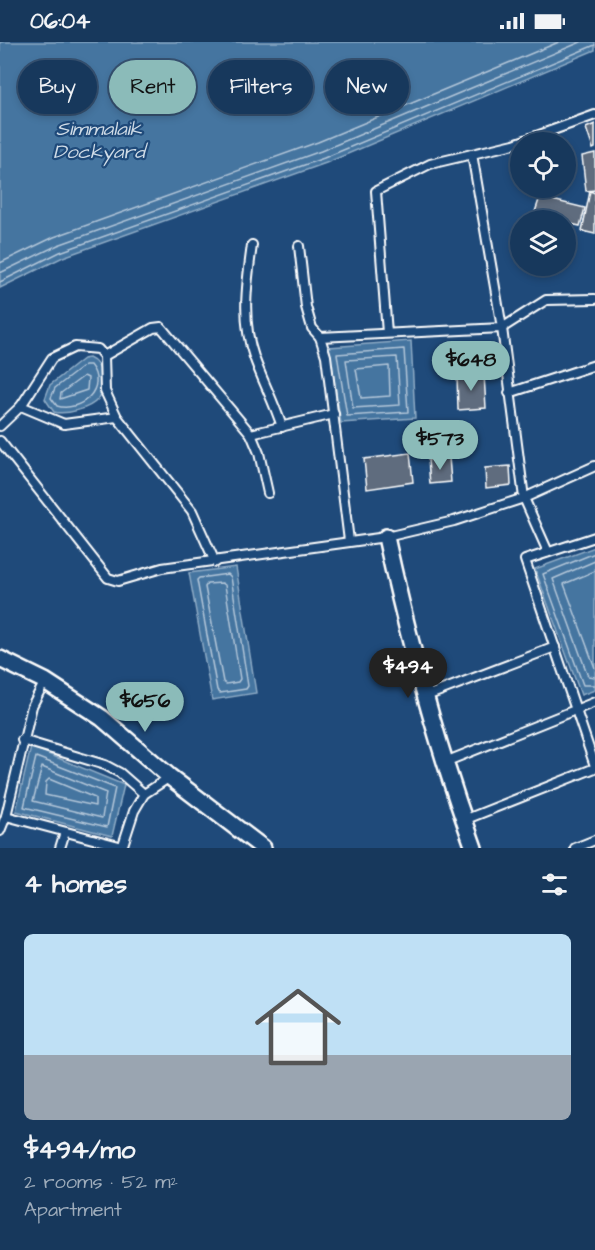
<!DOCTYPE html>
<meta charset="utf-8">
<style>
body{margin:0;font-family:"Architects Daughter",sans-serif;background:#244365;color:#f1f3f6;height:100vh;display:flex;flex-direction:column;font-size:22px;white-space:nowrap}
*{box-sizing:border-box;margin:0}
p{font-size:20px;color:#9eacbb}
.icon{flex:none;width:33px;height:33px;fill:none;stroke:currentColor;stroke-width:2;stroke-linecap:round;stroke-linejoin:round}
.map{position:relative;height:806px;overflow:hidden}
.panel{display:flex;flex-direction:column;background:#17385c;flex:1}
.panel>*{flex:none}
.hud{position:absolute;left:18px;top:18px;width:560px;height:54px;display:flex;gap:12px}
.controls{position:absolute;left:510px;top:90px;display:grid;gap:12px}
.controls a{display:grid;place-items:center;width:66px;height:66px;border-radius:50%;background:#17385c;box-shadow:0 3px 9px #0003,0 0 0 2px #365272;font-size:30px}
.price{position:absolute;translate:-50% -51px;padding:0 14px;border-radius:21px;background:#8bbbb9;color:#111;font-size:20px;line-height:39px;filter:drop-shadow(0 2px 3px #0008)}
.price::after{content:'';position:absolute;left:50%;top:36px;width:18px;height:14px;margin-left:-9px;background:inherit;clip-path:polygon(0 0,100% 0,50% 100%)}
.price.current{background:#222;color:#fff}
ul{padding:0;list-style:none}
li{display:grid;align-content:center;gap:12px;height:318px;padding:0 24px}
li+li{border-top:2px solid #365272}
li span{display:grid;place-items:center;height:186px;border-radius:9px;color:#555}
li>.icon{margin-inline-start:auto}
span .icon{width:108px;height:108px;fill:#fffc;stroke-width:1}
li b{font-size:26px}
h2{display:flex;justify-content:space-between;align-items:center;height:72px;padding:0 24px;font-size:26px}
.pill{padding:0 21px;border-radius:27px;background:#17385c;box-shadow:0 3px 9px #0003,0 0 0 2px #365272;font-size:21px;line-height:54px}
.pill.current{background:#8bbbb9;color:#111}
.status{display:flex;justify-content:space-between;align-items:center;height:42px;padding:0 30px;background:#17385c;direction:ltr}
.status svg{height:16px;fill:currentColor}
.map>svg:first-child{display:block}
</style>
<div class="status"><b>06:04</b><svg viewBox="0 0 49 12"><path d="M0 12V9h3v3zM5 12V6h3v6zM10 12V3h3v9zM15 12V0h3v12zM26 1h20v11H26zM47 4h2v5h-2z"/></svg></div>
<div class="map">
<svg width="595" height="806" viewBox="0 0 595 806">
<rect width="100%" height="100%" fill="#1f4a7a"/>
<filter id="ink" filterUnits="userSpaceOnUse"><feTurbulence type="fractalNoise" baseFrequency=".0167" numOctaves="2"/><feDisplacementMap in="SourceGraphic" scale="12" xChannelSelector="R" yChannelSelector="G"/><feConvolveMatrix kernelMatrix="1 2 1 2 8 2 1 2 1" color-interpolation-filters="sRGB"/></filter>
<g filter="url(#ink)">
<g fill="#4474a0" stroke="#8facc6" stroke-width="1.5">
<path d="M0,0H595V8L326,121L63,215L0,246Z"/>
<path d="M411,299L415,376L341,381L329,305Z"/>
<path d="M89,316C103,322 108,346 98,357C90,367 66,373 54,370L45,357L50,343L83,317Z"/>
<path d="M595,505V648L581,653L535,527Z"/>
<path d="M236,525L256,651L212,658L189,531Z"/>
<path d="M31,705L124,743L112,794L16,769Z"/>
</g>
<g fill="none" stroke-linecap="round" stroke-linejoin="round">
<g stroke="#b4c7d9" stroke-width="1.5">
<path d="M0,221L54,195L318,100L559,0"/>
<path d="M0,231L58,203L321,109L581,0"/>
<path d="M0,240L60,210L324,116L595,3"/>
<path d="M404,307L408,370L347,374L337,312Z"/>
<path d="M397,315L400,363L353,366L346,318Z"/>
<path d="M85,323H90C109,346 80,371 57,364L51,356L55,346Z"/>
<path d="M389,324L390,354L361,356L356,327Z"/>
<path d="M84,334L88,336L87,348L60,357L61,351Z"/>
<path d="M595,511L543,532L583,643H595"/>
<path d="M595,519L553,537L588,634L595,635"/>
<path d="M595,529L564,542L595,626"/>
<path d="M228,532L231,535L248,644L246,647L220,651L217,648L197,538L199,536Z"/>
<path d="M222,541L225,543L240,637L238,640L226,642L223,640L205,545L207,542Z"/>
<path d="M36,715L115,746L107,785L24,765Z"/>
<path d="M42,725L106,751L102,776L33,759Z"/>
<path d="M49,737L95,756V764L45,753L46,740Z"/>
</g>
</g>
<g fill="#5e6c7e" stroke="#fff" stroke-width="1.5">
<path d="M595,82V106L593,107L586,86Z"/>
<path d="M595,111V148L586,149L582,114Z"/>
<path d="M590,149L595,151V192L582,189Z"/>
<path d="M540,155L585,166L580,184L566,181V178L534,173Z"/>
<path d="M484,332L486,366L458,368L457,333Z"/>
<path d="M410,411L413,440L367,447L364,417Z"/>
<path d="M449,415L451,440L430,442L428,418Z"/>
<path d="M510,424L511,443L486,446L485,426Z"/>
</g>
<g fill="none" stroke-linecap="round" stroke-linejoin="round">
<defs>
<g id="lane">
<path d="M472,112L502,286L524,456L548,510"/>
<path d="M252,203C247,240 241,278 254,315C262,338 274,360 282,385"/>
<path d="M299,204L306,265L312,286L320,295L326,314L349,499"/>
<path d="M387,291L376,149L430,122L514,102L595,73"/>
<path d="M320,295L502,286L546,258L595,257"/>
<path d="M75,305L98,307L104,314L105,349L117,375L64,382L21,364L52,316Z"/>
<path d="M104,314L153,286L161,285L251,392L259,411L268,451"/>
<path d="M509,351L595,323"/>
<path d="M117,375L192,469L215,520"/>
<path d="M0,384L21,364"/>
<path d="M251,392L334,372"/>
<path d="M0,399L108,536L118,539L162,526L386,495L454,479L524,456L595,424"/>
<path d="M595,495L525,518L595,724"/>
<path d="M424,655L555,605"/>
<path d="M22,698L105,723L120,731L144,752"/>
<path d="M445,720L595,660"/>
<path d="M6,774L123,805"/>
<path d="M464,778L595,726"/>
<path d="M0,789L6,774L32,664L45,639"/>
<path d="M60,806L65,790"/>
<path d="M122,806L134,769L144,752L170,735"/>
<path d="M575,806L595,798"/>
</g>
<g id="street">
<path d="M386,495C409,601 437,704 474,806"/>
<path d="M0,617L45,639L102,676L170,735L263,806"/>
</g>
</defs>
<use href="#lane" stroke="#fff" stroke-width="12"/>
<use href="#street" stroke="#fff" stroke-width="20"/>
<use href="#lane" stroke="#1f4a7a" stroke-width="8"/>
<use href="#street" stroke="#1f4a7a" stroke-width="15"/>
</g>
</g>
<g text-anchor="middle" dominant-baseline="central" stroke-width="4.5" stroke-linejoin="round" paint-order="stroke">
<g font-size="20" font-style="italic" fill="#d0dce7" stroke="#1f4a7a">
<text x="99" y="87">Simmalaik<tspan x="99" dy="23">Dockyard</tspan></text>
</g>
</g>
</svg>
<div class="controls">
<a><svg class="icon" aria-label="locate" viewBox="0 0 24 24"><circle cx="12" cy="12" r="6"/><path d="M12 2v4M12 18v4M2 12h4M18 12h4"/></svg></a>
<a><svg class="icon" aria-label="layers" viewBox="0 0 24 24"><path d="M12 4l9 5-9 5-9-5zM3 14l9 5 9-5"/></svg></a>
</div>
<b class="price" style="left:471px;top:350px">$648</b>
<b class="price" style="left:440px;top:429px">$573</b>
<b class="price current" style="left:408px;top:657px">$494</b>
<b class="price" style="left:145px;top:691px">$656</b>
<div class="hud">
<a class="pill">Buy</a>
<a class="pill current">Rent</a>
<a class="pill">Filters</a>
<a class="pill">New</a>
</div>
</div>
<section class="panel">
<h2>4 homes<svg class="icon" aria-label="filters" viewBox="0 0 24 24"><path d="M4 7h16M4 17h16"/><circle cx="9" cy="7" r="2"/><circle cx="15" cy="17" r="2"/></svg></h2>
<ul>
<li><span style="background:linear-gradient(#bfe0f5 65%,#9aa5b1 0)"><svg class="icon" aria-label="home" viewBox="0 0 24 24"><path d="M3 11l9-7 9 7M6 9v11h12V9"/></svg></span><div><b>$494/mo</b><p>2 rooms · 52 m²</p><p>Apartment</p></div></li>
</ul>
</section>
